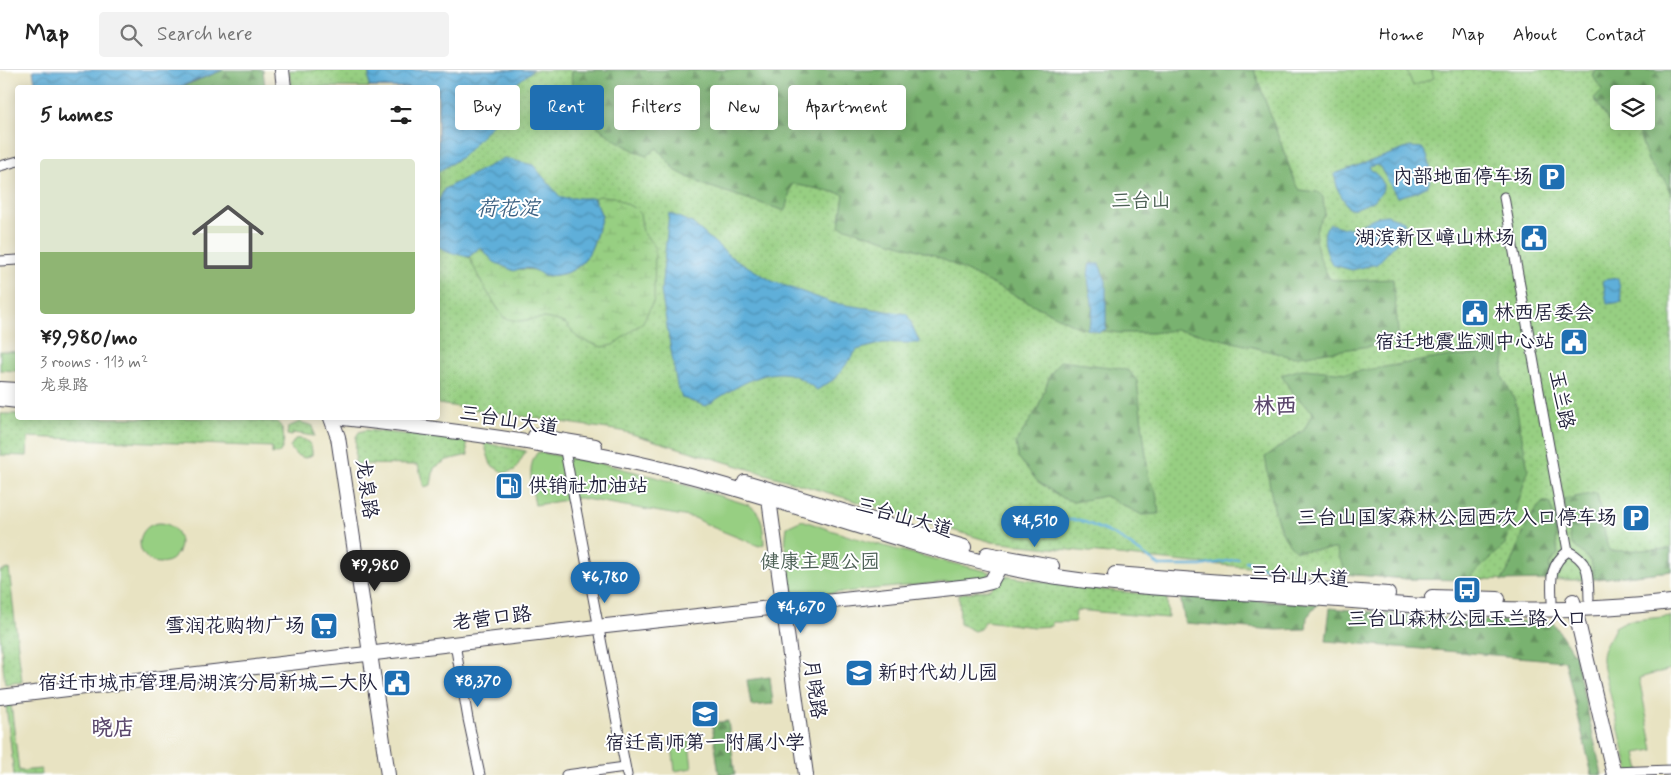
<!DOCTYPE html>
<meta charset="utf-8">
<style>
body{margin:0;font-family:Mynerve,"LXGW WenKai TC",sans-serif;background:#f2f2f2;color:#222;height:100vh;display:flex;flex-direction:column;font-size:19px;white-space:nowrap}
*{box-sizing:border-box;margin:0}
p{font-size:16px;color:#767676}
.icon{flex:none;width:28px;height:28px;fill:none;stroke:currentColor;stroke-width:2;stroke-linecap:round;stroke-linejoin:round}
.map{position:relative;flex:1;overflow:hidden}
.drawer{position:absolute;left:15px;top:15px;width:425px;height:335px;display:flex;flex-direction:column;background:#fff;border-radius:5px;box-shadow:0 2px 12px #0003}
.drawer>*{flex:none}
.banner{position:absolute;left:455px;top:15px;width:475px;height:45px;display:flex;gap:10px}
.buttons{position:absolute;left:1610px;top:15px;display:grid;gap:10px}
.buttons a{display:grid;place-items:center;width:45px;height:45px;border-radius:5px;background:#fff;box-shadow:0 2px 12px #0003;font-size:25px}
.price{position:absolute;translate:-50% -42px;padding:0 11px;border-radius:18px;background:#1f6fb2;color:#fff;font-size:16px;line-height:32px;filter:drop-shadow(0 1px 2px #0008)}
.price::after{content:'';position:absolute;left:50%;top:30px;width:15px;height:11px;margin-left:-8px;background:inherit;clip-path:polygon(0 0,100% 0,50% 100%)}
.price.active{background:#222;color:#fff}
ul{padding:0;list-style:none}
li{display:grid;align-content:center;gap:10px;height:265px;padding:0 25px}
li span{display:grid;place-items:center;height:155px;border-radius:5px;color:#555}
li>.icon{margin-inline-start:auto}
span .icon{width:90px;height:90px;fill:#fffc;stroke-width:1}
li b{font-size:21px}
h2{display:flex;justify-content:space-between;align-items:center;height:60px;padding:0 25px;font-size:21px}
.tag{padding:0 18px;border-radius:5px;background:#fff;box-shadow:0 2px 12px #0003;font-size:18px;line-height:45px}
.tag.active{background:#1f6fb2;color:#fff}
header{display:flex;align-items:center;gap:30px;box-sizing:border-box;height:70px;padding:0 25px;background:#fff;border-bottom:1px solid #e0e0e0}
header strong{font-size:24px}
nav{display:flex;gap:28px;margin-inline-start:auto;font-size:18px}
.search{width:350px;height:45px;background:#f2f2f2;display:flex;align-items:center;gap:12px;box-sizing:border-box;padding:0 18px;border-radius:5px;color:#767676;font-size:19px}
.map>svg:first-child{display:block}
</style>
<header>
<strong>Map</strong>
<div class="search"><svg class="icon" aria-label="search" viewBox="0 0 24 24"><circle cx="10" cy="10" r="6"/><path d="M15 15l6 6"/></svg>Search here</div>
<nav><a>Home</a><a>Map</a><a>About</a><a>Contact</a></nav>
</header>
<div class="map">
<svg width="1671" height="705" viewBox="0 0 1671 705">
<defs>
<pattern id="grass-dots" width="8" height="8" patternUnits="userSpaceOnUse" patternTransform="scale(1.25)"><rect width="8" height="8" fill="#97cf82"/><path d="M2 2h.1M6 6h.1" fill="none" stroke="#82b171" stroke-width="1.8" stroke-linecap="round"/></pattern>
<pattern id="forest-firs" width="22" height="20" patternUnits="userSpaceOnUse" patternTransform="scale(1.25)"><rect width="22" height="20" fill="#79b270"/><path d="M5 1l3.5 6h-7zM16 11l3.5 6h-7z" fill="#63905d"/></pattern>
<pattern id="wetland-marsh" width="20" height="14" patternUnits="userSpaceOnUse" patternTransform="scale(1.25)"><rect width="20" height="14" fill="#97cf82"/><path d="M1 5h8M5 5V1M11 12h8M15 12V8" fill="none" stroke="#82b171"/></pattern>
<pattern id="water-waves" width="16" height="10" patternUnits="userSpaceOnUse" patternTransform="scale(1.25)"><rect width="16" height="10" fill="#5eafd9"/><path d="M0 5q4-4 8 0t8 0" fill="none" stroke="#4d8eb1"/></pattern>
</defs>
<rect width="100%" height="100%" fill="#fff"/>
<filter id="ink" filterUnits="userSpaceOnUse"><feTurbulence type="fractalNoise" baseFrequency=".02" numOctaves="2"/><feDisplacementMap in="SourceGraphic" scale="10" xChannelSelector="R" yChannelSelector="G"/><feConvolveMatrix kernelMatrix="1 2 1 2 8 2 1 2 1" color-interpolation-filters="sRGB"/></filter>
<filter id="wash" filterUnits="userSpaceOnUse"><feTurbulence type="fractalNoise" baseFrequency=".0096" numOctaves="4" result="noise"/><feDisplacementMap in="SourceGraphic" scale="20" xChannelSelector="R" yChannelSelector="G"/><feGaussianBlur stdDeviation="1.12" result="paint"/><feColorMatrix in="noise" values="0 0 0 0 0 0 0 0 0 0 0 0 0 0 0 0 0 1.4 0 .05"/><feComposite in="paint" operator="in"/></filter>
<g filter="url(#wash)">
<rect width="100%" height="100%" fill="#e8e3c2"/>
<g fill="url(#grass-dots)" stroke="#5c785e" fill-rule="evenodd">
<path d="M289,0H1671V501L1588,510L1408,509L1195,493L992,472L622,361L438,334V18L291,17ZM1619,24H1646V51H1619Z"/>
<path d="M1,344H17L18,348H211L277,352C285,358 286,376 279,383L272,384V377L28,367L27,386L0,385Z"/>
<path d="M300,352L313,356L314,366L293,363L292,366L287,365L288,357Z"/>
<path d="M366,360L466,371L468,385L447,390L434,398L431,415L424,417L418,395L355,394L356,367L359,362Z"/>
<path d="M295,369C306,367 313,374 312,385L305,388L296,385L290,377Z"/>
<path d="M484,373L526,381L515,400L504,403L491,395Z"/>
<path d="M9,499L22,612L5,614L0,568V501Z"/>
<path d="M1005,506L1075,517L1164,526L1167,528L1168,548L1076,540L1075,552H1052V556L1034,557L985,551L980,559L974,561L960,554L959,524L991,519Z"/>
<path d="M11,634L19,701L41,699V705H14L6,635Z"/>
</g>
<g fill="url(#forest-firs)" stroke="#4e6a56">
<path d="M223,0H263L265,17L179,18Z"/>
<path d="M572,0H1254L1295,112L1300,120L1318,122L1323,127L1325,144C1323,147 1319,151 1318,154C1311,170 1322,195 1330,209L1345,211L1393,209L1399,272L1292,287L1197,263L1175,260L1151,263H1119L1080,258L934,185L839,156L844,124L792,114L785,141L704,115L676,101L657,78L646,86C613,72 565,41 572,0Z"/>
<path d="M1595,0H1671V125L1665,109L1657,104L1648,91L1635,51H1646V24H1619V49L1609,52L1594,28L1602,20L1592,5Z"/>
<path d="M1506,280L1502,306L1515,330L1528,399L1515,446L1505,475L1467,510L1408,509L1346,504L1336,479L1296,481C1272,461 1271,416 1265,387L1304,360L1313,342L1293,324L1281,305L1302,299L1348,303L1450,286H1466Z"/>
<path d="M1060,291L1119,298L1129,301L1137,311L1149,410L1156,422L1159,444L1142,445L1105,426L1074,432L1062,428L1037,411L1018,387L1016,372L1038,338L1050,305Z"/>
<path d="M1597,423L1607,474L1610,481L1671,479V501L1595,509L1591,491L1571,473L1564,429Z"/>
<path d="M1543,432H1549L1553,443L1558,484L1550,493L1548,510L1501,511C1520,486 1520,454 1543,432Z"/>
<path d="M1180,526L1318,534L1307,547L1306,559L1276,560L1185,553Z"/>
<path d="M1330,538L1461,550L1551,552L1555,555L1575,586L1602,705H1592L1565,591L1326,571Z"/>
<path d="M770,607L773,634L751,636L747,610Z"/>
<path d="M728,651L735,704L719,705L712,653Z"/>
</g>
<path fill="url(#wetland-marsh)" stroke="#5c785e" d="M600,126L614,127L634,138L640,144L643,162L655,177L654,230L643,252L613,275L602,277L579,269L566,254L555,250L544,248L518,251L504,248L482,214L469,187L480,177L488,186L518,199L538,200L543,206C587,206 591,182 602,146L594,128Z"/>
<g fill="#97cf82" stroke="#5c785e">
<path d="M1407,0H1431L1434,8L1413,16Z"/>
<path d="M0,281L17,282V301L0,300Z"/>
<path d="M538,382L608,395L678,413L749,435C763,443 763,458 764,474L759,476L712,457L695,448L579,428L535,435C532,418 526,395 538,382Z"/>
<path d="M802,450C863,473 926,487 990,502L989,508L792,527C787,503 783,481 787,457Z"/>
<circle cx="160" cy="473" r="20"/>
<path d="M1671,546V599L1639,608L1653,680L1636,683L1641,705H1630L1602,591C1601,576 1611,570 1615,557L1626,551Z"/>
<path d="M688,665L692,698L675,701L671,667Z"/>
</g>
<g fill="url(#water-waves)" stroke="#40688a">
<path d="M33,0H223L179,17L36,18Z"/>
<path d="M369,0H533L512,17L491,56L463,86L438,102V18L369,17Z"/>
<path d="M1410,77L1422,78C1431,89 1433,103 1428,116L1416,122L1397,127L1380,97L1377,95L1369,97C1372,103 1382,106 1383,115C1385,128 1359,139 1349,139L1338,120L1334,104Z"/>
<path d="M504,88L533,95L561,128H594L602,146C591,182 587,206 543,206C536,198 524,196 514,201L494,192L480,177L469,187L447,182L438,176V133L444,119Z"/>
<path d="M669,143L692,153L730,186L772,211L833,233L907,244L920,273H883L857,280L836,308L817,320C810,315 801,308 793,305C764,296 730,321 706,336L682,328L677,316L661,221Z"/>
<path d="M1387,145L1404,151L1407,162L1377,194L1352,200L1333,195C1326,186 1319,161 1330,154C1336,155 1344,159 1350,158C1364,157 1369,146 1387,145Z"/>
<path d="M1090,194H1099L1106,211V259L1099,262L1087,259C1101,237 1083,218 1090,194Z"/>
<path d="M1618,208L1622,232L1607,234L1603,210Z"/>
</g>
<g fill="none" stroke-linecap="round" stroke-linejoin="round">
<g stroke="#5eafd9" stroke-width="2.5">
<path d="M1055,461L1068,450H1080L1108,462L1123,470L1160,496H1201L1238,489"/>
<path d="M1246,491L1266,499H1276"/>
<path d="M1281,498L1293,499"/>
</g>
</g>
</g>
<g filter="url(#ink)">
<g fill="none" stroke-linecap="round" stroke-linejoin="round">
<defs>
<g id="street">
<path d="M0,96L18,91"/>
<path d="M1504,127L1568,481"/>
<path d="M0,191L18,190"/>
<path d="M564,376L627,705"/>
<path d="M1552,531C1551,510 1549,495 1568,481C1591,492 1588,507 1589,529"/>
<path d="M455,574L468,649L480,705"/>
<path d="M1613,702L1671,700"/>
<path d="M566,705L625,697"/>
</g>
<g id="secondary">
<path d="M282,0L284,18"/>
<path d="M0,319L18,320"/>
<path d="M0,329L18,331"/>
<path d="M331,348L338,367L388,705"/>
<path d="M343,348C459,361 577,376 690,406C797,434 901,474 1009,498C1095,517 1185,519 1272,525C1405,535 1538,548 1671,532"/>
<path d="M535,366L595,376"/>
<path d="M745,412L964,477"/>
<path d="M772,421L769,429L806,705"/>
<path d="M987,484L1052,496"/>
<path d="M1115,504L1388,524"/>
<path d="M1432,527L1498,529"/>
<path d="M1573,531L1614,705"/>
<path d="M0,627L597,557L979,515L991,512L1000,496L1001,488"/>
</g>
</defs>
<use href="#street" stroke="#403f4f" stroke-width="11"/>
<use href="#secondary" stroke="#403f4f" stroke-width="16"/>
<use href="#street" stroke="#fff" stroke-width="9"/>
<use href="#secondary" stroke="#fff" stroke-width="14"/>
</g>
</g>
<defs>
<symbol id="parking-square" viewBox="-11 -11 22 22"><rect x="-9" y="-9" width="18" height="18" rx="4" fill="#1f6fb2" stroke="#fff"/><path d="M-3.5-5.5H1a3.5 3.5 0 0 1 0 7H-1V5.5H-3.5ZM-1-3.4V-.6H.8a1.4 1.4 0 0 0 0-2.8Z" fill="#fff"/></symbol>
<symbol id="civic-square" viewBox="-11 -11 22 22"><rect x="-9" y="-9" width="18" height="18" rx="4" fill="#1f6fb2" stroke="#fff"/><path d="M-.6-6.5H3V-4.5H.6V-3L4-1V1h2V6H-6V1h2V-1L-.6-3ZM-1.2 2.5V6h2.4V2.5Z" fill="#fff"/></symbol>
<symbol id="fuel-square" viewBox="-11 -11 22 22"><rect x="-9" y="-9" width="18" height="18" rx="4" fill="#1f6fb2" stroke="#fff"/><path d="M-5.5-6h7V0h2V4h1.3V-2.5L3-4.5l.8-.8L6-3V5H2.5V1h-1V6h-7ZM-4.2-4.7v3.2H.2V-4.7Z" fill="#fff"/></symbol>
<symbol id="bus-square" viewBox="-11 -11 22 22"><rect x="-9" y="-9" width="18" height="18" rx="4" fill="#1f6fb2" stroke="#fff"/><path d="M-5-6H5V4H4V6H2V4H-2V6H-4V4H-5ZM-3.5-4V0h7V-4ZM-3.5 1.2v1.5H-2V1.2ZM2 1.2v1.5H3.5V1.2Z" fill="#fff"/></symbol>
<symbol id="supermarket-square" viewBox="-11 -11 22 22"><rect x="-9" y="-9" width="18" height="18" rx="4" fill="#1f6fb2" stroke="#fff"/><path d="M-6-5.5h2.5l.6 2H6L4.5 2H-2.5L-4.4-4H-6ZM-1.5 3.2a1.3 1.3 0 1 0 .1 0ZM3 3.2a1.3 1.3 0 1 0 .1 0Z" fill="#fff"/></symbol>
<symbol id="school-square" viewBox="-11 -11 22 22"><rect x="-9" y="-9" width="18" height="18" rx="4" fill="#1f6fb2" stroke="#fff"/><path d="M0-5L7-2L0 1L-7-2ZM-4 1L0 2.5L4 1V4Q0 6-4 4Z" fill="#fff"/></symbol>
</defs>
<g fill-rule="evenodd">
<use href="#parking-square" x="1536" y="91" width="32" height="32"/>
<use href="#civic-square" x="1518" y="152" width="32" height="32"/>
<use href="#civic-square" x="1459" y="227" width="32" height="32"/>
<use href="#civic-square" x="1558" y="256" width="32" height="32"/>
<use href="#fuel-square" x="493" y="400" width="32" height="32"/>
<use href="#parking-square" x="1620" y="432" width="32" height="32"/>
<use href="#bus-square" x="1451" y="504" width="32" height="32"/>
<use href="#supermarket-square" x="308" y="540" width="32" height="32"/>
<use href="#school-square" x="843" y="587" width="32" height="32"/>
<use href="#civic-square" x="381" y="597" width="32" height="32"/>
<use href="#school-square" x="689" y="628" width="32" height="32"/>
</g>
<g text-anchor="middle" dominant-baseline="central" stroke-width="4" stroke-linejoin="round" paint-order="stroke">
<g font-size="20" fill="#22223b" stroke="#fff" text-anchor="end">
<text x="1533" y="107">内部地面停车场</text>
<text x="1515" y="168">湖滨新区嶂山林场</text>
<text x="1494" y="243" text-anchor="start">林西居委会</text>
<text x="1555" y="272">宿迁地震监测中心站</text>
<text x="528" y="416" text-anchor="start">供销社加油站</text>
<text x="1617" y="448">三台山国家森林公园西次入口停车场</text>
<text x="1467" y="549" text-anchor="middle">三台山森林公园玉兰路入口</text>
<text x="305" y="556">雪润花购物广场</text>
<text x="878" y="603" text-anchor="start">新时代幼儿园</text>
<text x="378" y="613">宿迁市城市管理局湖滨分局新城二大队</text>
<text x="705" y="673" text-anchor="middle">宿迁高师第一附属小学</text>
</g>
<g font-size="20" fill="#4b5f54" stroke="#fff">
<text x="1141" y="131">三台山</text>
<text x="820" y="492">健康主题公园</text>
</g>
<g font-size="20" fill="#22223b" stroke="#fff">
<text transform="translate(1561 330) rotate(79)">玉兰路</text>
<text transform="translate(509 351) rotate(9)">三台山大道</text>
<text transform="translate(366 419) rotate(82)">龙泉路</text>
<text transform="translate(904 448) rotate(16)">三台山大道</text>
<text transform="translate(1299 507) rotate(4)">三台山大道</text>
<text transform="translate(492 549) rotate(-7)">老营口路</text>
<text transform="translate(814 619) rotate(82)">月晓路</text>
</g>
<g font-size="21" font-style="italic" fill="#3d6182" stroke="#fff">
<text x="508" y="139">荷花淀</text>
</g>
<g font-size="22" font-weight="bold" fill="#5b486c" stroke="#fff">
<text x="1275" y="337">林西</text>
<text x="113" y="659">晓店</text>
</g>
</g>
</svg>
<div class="buttons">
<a><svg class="icon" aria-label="layers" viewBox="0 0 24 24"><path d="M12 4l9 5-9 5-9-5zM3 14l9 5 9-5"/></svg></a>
</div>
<b class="price" style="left:1035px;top:478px">¥4,510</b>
<b class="price active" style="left:375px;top:522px">¥9,980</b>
<b class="price" style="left:605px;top:534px">¥6,780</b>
<b class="price" style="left:801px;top:564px">¥4,670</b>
<b class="price" style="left:478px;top:638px">¥8,370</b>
<div class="banner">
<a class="tag">Buy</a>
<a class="tag active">Rent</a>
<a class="tag">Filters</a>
<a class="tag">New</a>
<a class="tag">Apartment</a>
</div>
<section class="drawer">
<h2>5 homes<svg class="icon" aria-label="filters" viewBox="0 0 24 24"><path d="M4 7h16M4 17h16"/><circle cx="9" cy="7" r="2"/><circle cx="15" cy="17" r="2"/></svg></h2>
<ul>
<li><span style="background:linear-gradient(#dfe7d0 60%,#8fb573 0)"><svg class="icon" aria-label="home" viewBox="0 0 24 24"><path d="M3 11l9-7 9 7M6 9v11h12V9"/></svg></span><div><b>¥9,980/mo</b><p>3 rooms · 113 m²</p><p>龙泉路</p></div></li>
</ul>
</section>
</div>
